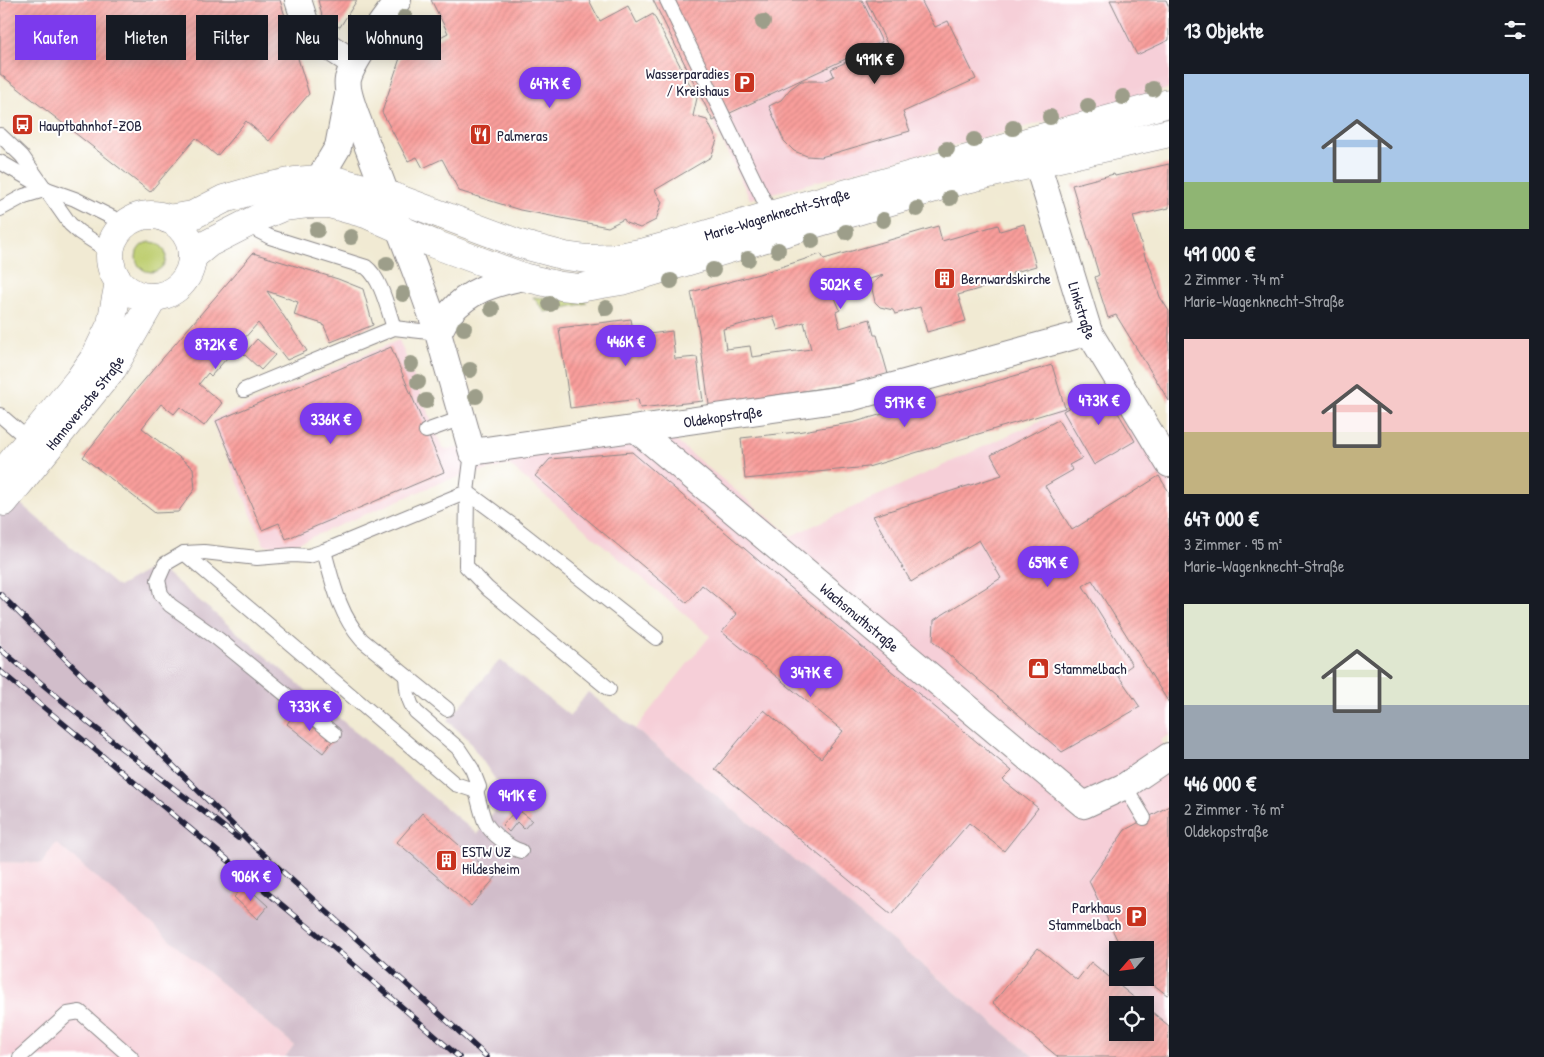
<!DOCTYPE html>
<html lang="de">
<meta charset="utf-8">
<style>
body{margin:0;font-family:"Patrick Hand",sans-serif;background:#20242c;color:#f1f3f6;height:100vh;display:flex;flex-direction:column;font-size:19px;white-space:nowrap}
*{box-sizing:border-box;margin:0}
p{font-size:16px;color:#9ea1a6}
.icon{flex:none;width:28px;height:28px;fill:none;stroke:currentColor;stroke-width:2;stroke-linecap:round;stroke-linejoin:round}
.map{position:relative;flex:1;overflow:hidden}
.sheet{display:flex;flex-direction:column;background:#171b24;width:375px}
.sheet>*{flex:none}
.top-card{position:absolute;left:15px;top:15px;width:475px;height:45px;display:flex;gap:10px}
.needle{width:32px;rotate:242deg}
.fabs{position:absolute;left:1109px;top:941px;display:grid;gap:10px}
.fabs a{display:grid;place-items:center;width:45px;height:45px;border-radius:0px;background:#171b24;box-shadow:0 2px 12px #0003;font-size:25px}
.price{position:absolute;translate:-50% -42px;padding:0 11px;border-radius:18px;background:#7c3aed;color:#fff;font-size:16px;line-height:32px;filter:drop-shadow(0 1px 2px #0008)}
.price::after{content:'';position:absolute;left:50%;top:30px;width:15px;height:11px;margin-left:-8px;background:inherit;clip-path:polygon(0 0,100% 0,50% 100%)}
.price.current{background:#222;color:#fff}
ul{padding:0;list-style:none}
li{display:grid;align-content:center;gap:10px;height:265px;padding:0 15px}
li span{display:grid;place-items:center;height:155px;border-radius:0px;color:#555}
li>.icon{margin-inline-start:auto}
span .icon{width:90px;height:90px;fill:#fffc;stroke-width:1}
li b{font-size:21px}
h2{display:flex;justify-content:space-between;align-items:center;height:60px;padding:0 15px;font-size:21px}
.chip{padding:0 18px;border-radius:0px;background:#171b24;box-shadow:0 2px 12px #0003;font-size:18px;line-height:45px}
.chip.current{background:#7c3aed;color:#fff}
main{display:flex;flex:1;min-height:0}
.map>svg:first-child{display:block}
</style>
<main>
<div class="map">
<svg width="1169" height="1057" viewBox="0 0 1169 1057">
<defs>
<pattern id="building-hatch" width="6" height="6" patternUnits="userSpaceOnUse" patternTransform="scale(1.25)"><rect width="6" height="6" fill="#f99e9b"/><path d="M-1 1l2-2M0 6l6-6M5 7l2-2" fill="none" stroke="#d58886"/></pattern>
</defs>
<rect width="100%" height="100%" fill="#fff"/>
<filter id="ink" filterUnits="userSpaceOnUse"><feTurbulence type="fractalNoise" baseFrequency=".02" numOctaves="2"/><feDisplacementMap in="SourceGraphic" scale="10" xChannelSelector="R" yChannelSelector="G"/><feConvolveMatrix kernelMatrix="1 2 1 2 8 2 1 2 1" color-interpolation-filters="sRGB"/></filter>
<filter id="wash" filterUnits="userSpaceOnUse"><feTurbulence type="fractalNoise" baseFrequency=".0096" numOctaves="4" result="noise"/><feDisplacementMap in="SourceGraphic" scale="20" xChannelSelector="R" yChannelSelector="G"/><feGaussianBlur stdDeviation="1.12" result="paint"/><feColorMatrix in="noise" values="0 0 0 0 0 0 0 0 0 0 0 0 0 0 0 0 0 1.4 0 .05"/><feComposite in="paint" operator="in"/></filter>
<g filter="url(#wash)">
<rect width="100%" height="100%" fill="#f1ead3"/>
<g fill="#f6cfd8" fill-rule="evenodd">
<path d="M862,0H1169V89L750,199L713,122L882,42Z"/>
<path d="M399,340L443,449L671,437L791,536L1065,409L1126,370L1169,440V735L1161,740L1169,756V1057H1034L635,729L710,636L509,465L447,480L288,547L264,545L212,420ZM1118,950H1145V978H1118ZM1118,1005H1145V1032H1118Z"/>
<path d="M56,842L294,1045L285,1057H1L0,862L42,863Z"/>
</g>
<path fill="#d1bdca" d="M0,490L22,505L118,587L157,565L477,834L506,795L466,737L447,721L500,660L570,716L588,692L635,729L1034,1057H285L294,1045L56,843L42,863L0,862Z"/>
<g fill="#bfcf72" stroke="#707856">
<circle cx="151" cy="257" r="15"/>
<path d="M533,297L585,301L587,303L545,312Z"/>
</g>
<g id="blocks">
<g fill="url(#building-hatch)" fill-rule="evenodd">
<path d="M0,0H280L309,94L269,141L246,121L217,156L196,138L150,192L0,74Z"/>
<path d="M318,0H357L340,27L324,24Z"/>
<path d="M431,0H589L600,21L628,6L637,23L653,14L697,98L693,116L707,120L717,140L711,157L655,190L662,202L656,220L640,228L626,223L624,219L608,227L520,210L459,191L442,159L423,168L417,157L408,161L382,112L400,58L448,33Z"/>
<path d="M653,0H862L882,42L713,121Z"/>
<path d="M866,0H921L935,27L948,21L976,79L903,112L910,131L821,157L807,156L794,151L784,141L769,106L781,100L790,89L801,81H823L834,76L831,69L874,49L876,56L890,50Z"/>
<path d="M1110,0H1166L1169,7V40L1137,55Z"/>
<path d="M1169,164V208L1133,216L1146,260H1148L1160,297L1169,311V401L1116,315L1108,318L1095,277L1099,275L1072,185L1114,174L1115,176Z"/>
<path d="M1024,224L1036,266L1012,273L1013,279L958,295L966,321L927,332L920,307L895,314L893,310L880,307L875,302L872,289L873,283L883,275L832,290L840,310L836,312L840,328L870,319L874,335H877L888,374L857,383L709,405L699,333L691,292L759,274L821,254L824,259L938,226L942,241L998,225L1000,231ZM773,316L778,330L804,322L811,349L752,357L750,346L726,349L723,329Z"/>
<path d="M253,253L338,279L363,289L373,325L331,342L323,324L294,315L298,302L267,291L307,351L287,360L258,323L211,376L208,373L199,384L222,403L204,426L180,407L174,414L161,404L142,428L193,468L195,489L178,512L155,513L83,457L133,393Z"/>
<path d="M631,319L634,336L672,331L675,359L697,357L703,401L640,408L638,399L570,408L559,328Z"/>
<path d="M257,339L275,355L261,370L244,354Z"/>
<path d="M391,347L444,472L286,539L279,523L262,530L216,421Z"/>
<path d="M1052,365L1065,408L868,467L745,479L741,438L797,432L855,422Z"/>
<path d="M1103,388L1135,441L1094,465L1063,411Z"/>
<path d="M1058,420L1082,458L1069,465L1073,470L1045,486L1072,530L1159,476L1169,492V703L1092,580L1083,586L1132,665L1118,675L1140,707L1062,752L933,641L934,620L1001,578L979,540L911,582L873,516L1002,475L991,455Z"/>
<path d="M632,452L773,573L1012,771L1003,780L1038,808L1004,851L969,823L891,915L715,769L764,710L821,758L843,731L722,632L737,614L702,585L687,603L535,476L550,459Z"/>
<path d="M297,710L333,740L323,753L287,724Z"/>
<path d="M1169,806V994L1167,995L1145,978V950H1122L1089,881L1125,830Z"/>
<path d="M517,809L532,820L524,829L517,822L509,832L502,825Z"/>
<path d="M422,813L496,877L471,906L397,842Z"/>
<path d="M245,885L268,906L257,919L234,897Z"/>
<path d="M1038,948L1077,980L1091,962L1143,1005H1118V1032H1145V1006L1169,1026V1057H1058L993,1003Z"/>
</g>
</g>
</g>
<g filter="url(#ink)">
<use href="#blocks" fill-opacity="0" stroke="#8a8687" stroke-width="1"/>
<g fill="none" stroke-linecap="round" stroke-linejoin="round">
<defs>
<g id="lane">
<path d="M667,0L771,215L769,217"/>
<path d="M0,135L22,156L70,224L79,232L110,252"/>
<path d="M0,162L47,189L75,199L125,224"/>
<path d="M0,209L24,196L47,189"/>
<path d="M245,224L270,237L366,267C381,278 388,310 394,328"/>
<path d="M244,390L394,328L438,333"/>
<path d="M0,415L29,440"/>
<path d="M426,431L462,418"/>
<path d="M467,492L466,566L488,589L609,689"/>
<path d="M467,492L516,528L656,638"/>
<path d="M324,551C333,583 339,614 362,640L447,709"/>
<path d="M184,553L455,784L476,791L479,787L472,769L458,748L416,712C407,701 407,689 406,676"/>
<path d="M334,734L218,639L170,605L161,594L158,580L165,564L184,553L204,552L257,558L293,555L309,556L324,551L467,492L472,452"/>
<path d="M1125,786L1144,818"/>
<path d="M476,791C479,801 481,812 485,822C490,832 509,848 521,851"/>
<path d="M20,1057L68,1014L80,1012L131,1057"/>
</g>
<g id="street">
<path d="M298,0L309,34L354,63"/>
<path id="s1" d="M398,0C385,19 353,58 348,79C346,90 352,103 355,113L423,291L438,333L472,452L850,398L1089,332"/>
<path id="s2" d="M1031,143L1089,332L1169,464"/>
<path d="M319,179L338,147L348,95"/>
<path d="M438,333C442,327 445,319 450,313C469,290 495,283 523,277"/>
<path id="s3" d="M637,430L1084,805L1125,786L1169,756"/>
</g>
<g id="secondary">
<circle cx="151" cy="256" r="41"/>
<path id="s4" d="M167,219L193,215L224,199L262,188L295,181L319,179L338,181L386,194L520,244L565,256L587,259L613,258L645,252L685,241L771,215L1030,141L1169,103"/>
<path d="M192,257L209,243L262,216L283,207L308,204H329L366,214L434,244L523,277L561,286L579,288L621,281L962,180L1169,133"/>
<path d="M0,476L78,381L95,357L111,324L119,282"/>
<path id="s5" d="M4,502L113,368L154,297"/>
</g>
</defs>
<use href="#lane" stroke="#8a8687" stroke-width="16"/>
<use href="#street" stroke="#8a8687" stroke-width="28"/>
<use href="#secondary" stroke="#8a8687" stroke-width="29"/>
<use href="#lane" stroke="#fff" stroke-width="14"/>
<use href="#street" stroke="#fff" stroke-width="26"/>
<use href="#secondary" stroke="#fff" stroke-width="28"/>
<defs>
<g id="rail">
<path d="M0,594L251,843L487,1057"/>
<path d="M0,649L89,723L238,838"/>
<path d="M0,671L346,958L459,1057"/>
</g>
</defs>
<use href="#rail" stroke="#22223b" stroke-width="5.5"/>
<use href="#rail" stroke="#fff" stroke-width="4" stroke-dasharray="11" stroke-linecap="butt"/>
</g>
<g fill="#9d9e8a">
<circle cx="405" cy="17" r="8"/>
<circle cx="763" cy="22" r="8"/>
<circle cx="358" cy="28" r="8"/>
<circle cx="1153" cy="89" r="8"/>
<circle cx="1123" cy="97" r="8"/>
<circle cx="1088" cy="106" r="8"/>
<circle cx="1050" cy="117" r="8"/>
<circle cx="1013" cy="128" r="8"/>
<circle cx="974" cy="140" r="8"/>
<circle cx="947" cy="149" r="8"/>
<circle cx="950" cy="198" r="8"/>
<circle cx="917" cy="209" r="8"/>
<circle cx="883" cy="220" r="8"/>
<circle cx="317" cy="230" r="8"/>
<circle cx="846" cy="232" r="8"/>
<circle cx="351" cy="237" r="8"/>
<circle cx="812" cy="241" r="8"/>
<circle cx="778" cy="250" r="8"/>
<circle cx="748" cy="259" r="8"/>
<circle cx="387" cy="264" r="8"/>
<circle cx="713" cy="270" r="8"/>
<circle cx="671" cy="281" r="8"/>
<circle cx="403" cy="294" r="8"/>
<circle cx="550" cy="304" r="8"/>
<circle cx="606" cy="308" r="8"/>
<circle cx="492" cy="309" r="8"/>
<circle cx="464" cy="328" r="8"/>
<circle cx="411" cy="364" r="8"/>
<circle cx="470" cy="370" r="8"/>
<circle cx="418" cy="382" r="8"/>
<circle cx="476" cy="396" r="8"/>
<circle cx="426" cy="401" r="8"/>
</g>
</g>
<defs>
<symbol id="parking-square" viewBox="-11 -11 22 22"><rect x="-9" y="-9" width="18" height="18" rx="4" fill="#c8321e" stroke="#fff"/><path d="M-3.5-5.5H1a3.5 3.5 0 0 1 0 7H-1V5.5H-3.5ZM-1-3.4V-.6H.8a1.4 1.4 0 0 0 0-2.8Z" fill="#fff"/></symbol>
<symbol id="bus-square" viewBox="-11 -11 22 22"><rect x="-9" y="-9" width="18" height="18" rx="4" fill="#c8321e" stroke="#fff"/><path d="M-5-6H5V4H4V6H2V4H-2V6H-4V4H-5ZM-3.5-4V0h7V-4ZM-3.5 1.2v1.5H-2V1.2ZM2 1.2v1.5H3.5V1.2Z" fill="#fff"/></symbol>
<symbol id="restaurant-square" viewBox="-11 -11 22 22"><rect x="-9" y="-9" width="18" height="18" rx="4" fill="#c8321e" stroke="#fff"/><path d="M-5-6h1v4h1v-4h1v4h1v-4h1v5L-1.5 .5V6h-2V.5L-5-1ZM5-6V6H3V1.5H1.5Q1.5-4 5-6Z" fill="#fff"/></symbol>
<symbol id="building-square" viewBox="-11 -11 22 22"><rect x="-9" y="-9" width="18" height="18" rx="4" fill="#c8321e" stroke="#fff"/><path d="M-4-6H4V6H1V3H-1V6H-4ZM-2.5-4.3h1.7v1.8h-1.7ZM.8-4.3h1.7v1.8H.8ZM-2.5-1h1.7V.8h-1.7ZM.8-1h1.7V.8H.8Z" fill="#fff"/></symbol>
<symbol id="shop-square" viewBox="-11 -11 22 22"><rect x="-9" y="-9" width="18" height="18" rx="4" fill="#c8321e" stroke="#fff"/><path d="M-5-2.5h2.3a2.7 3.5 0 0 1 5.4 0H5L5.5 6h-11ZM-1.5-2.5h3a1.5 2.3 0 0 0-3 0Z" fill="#fff"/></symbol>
</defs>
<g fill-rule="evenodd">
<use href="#parking-square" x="732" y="70" width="25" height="25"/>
<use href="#bus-square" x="10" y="112" width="25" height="25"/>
<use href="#restaurant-square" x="468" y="122" width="25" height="25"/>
<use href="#building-square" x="932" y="266" width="25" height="25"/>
<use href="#shop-square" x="1026" y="656" width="25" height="25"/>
<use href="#building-square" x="434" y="848" width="25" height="25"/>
<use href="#parking-square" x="1124" y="904" width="25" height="25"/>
</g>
<g text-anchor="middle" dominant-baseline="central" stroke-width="4" stroke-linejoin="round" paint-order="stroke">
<g font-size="15" fill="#22223b" stroke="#fff" text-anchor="start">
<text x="729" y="73" text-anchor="end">Wasserparadies<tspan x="729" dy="17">/ Kreishaus</tspan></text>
<text x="39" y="125">Hauptbahnhof-ZOB</text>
<text x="497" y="135">Palmeras</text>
<text x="961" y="278">Bernwardskirche</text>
<text x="1054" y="668">Stammelbach</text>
<text x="462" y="851">ESTW UZ<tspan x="462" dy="17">Hildesheim</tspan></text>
<text x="1121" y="907" text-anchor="end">Parkhaus<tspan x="1121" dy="17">Stammelbach</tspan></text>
</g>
<g font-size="15" fill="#22223b" stroke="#fff">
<text stroke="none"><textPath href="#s4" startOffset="635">Marie-Wagenknecht-Straße</textPath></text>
<text stroke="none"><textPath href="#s2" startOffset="175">Linkstraße</textPath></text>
<text stroke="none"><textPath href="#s5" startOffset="128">Hannoversche Straße</textPath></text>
<text stroke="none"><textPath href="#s1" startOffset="741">Oldekopstraße</textPath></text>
<text stroke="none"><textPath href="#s3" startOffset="291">Wachsmuthstraße</textPath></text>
</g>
</g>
</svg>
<div class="fabs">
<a><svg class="needle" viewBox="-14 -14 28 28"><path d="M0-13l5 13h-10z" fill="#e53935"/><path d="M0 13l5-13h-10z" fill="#9ea1a6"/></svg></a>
<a><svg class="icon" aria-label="locate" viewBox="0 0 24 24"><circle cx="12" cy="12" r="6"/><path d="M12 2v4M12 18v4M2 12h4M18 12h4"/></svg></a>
</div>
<b class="price current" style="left:875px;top:85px">491K €</b>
<b class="price" style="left:550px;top:109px">647K €</b>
<b class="price" style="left:841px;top:310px">502K €</b>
<b class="price" style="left:626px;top:367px">446K €</b>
<b class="price" style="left:216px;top:370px">872K €</b>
<b class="price" style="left:1099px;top:426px">473K €</b>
<b class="price" style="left:905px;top:428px">517K €</b>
<b class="price" style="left:331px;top:445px">336K €</b>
<b class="price" style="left:1048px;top:588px">659K €</b>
<b class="price" style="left:811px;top:698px">347K €</b>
<b class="price" style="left:310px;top:732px">733K €</b>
<b class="price" style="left:517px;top:821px">941K €</b>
<b class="price" style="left:251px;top:902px">906K €</b>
<div class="top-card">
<a class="chip current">Kaufen</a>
<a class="chip">Mieten</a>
<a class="chip">Filter</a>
<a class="chip">Neu</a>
<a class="chip">Wohnung</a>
</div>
</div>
<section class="sheet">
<h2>13 Objekte<svg class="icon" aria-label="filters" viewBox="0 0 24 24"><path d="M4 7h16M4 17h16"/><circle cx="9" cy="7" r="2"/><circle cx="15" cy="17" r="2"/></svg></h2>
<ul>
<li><span style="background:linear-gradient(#a9c7e8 70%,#8fb573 0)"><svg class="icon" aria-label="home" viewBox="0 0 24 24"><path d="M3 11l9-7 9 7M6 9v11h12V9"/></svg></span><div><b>491 000 €</b><p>2 Zimmer · 74 m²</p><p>Marie-Wagenknecht-Straße</p></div></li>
<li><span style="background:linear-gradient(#f6c9c9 60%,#c2b280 0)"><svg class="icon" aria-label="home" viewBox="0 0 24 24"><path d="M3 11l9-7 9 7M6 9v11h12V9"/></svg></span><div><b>647 000 €</b><p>3 Zimmer · 95 m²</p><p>Marie-Wagenknecht-Straße</p></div></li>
<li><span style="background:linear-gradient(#dfe7d0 65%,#9aa5b1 0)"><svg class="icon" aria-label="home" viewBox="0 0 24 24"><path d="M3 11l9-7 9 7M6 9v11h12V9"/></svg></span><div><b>446 000 €</b><p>2 Zimmer · 76 m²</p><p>Oldekopstraße</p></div></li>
</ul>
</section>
</main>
